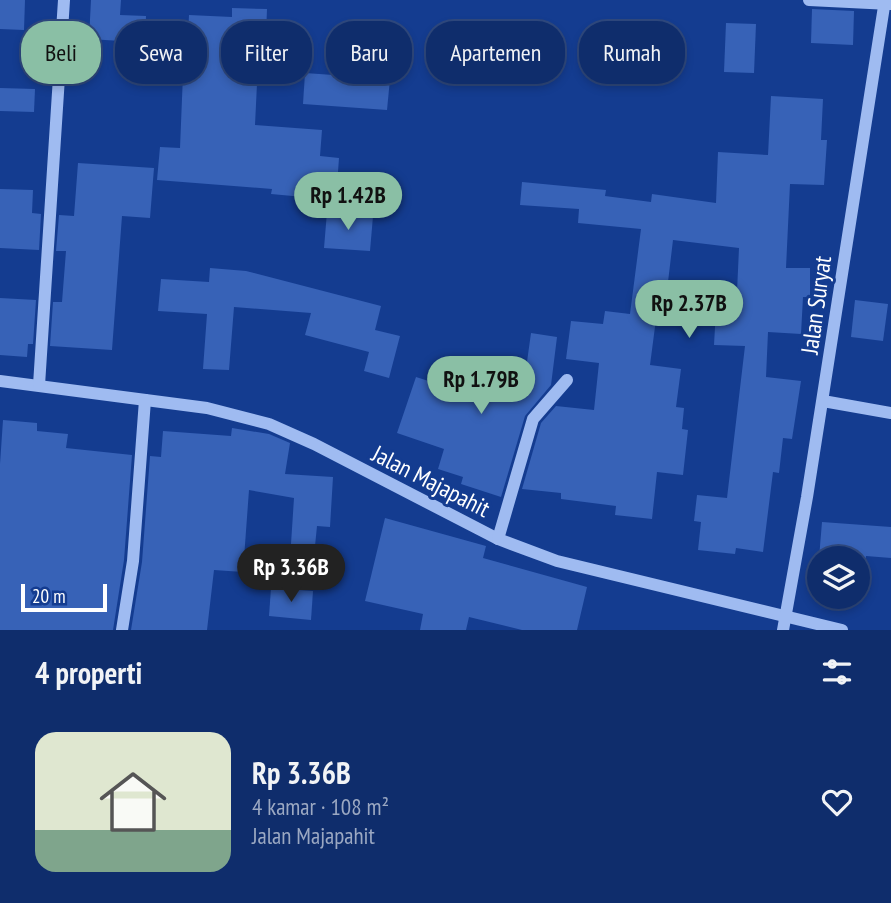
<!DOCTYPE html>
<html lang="id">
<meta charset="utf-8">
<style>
body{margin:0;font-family:"PT Sans Narrow",sans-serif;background:#183572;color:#f1f3f6;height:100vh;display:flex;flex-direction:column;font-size:26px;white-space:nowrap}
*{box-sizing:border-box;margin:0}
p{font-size:23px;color:#9ba8c2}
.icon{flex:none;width:38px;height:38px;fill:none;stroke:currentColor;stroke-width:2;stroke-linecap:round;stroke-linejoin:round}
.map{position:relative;height:630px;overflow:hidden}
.drawer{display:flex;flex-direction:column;background:#0f2d6c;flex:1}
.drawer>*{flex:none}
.guide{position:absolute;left:21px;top:21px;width:850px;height:63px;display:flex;gap:14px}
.buttons{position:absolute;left:807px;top:546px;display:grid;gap:14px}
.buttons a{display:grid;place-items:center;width:63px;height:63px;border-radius:50%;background:#0f2d6c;box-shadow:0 4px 10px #0003,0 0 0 2px #2f497f;font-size:35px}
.scale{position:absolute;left:21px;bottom:18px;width:86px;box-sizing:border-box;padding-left:7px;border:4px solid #fff;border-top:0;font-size:19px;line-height:24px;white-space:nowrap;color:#fff;-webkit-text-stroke:5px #143c90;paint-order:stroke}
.price{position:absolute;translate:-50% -60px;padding:0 16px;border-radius:24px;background:#8abfa5;color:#111;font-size:23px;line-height:46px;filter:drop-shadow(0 2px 4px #0008)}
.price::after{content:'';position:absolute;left:50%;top:42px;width:21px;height:16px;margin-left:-10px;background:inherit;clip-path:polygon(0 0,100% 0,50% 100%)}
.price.current{background:#222;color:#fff}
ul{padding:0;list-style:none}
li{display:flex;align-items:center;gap:21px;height:175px;padding:0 35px}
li+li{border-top:2px solid #2f497f}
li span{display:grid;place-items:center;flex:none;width:196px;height:140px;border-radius:21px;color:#555}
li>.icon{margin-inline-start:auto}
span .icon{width:84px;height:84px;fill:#fffc;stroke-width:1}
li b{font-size:30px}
h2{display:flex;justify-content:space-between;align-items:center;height:84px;padding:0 35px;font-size:30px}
.chip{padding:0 24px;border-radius:28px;background:#0f2d6c;box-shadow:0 4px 10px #0003,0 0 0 2px #2f497f;font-size:24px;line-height:63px}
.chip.current{background:#8abfa5;color:#111}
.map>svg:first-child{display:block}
</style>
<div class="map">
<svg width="891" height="630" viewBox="0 0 891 630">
<rect width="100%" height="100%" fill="#143c90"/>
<g fill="#3762b7">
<path d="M0,0H25L24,30L0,29Z"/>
<path d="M91,0H121L120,15L146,16L144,70L119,69L121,41L89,39Z"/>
<path d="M232,8L267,9L265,63H258L255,125L322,130L320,156L339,158L336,200L271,194L272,189L157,180L160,147L180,148L183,74L186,75L189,15L232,17Z"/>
<path d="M812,9L854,11L853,45L811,43Z"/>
<path d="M726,23L756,24L754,73L724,72Z"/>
<path d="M627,34L665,36L664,74L625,73Z"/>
<path d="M305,73L390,79L387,110L303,104Z"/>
<path d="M0,88L35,89L34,112L0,111Z"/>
<path d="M771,96L823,99L821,140H827L824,185L790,184L786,268H810V297H803L801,334L768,332L766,377L801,381L792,439L783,438L779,473L773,472L763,552L736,548L735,554L698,550L701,522L694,521L697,495L727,498L745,346L714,345L717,291L737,292L739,248L673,240L668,282L661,281L650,365L681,369L676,407L684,408L682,429L688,430L683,475L657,472L652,519L615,515L616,506L561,499V493L522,489L541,423L556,406L594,410L599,363L566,359L571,321L603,324L605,311L630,314L641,229L578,223L579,209L520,205L522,182L606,190L605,196L651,202L652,194L716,203L718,152L768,155Z"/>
<path d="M78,163L154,168L150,218L122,216L112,350L50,346L53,302H62L66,251H56L59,215L74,216Z"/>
<path d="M0,189L33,190L32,213L41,214L39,250L0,248Z"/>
<path d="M327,212L373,216L370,251L324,248Z"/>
<path d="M210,268L246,271L381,306L375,330L400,336L389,378L364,371L369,352L305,335L311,313L234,307L229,370L203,369L207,314L158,311L161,279L209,282Z"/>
<path d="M0,298L36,300L33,344H28L27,357L0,355Z"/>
<path d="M855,300L888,304L883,341L851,337Z"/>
<path d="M531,333L557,337L551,385L525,416L501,497L461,484L463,477L438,469L444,449L397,433L416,377L476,396L489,356L526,369Z"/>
<path d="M3,420L37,423V431L68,434L66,448L132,455L124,560L113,630H0V464Z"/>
<path d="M232,428L269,434L290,443L285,474L333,477L330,527L317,526L315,546L291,544L294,498L249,490L243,572L214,570L207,630H131L142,562L150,456L161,457L163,431L231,436Z"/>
<path d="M385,518L486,546L483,558L587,587L577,630H522L469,617L466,630H420L423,614L365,601Z"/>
<path d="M822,522L891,527V558L866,556L865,566L858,565V558H819Z"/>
<path d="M271,588L313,591L311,620L269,616Z"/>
</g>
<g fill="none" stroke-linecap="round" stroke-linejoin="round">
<g stroke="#9fbbf1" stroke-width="12">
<path d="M809,0L890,4"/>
<path d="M0,381L207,408L269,424L314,444L498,539L557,561L842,630"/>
<path d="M39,385L64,0"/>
<path d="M823,401L891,413"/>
<path d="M498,539L533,419L567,380"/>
<path d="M122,630L133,561L145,400"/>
<path d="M783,630L807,497L885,0"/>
</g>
</g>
<g text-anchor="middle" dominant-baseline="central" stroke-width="6" stroke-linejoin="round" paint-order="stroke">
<g font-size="24" fill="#fff" stroke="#143c90">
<text transform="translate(816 305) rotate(-82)">Jalan Suryat</text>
<text transform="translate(431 481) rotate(27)">Jalan Majapahit</text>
</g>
</g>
</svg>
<div class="buttons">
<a><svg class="icon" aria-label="layers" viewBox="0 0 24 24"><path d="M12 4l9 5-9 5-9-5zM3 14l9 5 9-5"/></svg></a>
</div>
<div class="scale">20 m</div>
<b class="price" style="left:348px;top:232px">Rp 1.42B</b>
<b class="price" style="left:689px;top:340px">Rp 2.37B</b>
<b class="price" style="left:481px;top:416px">Rp 1.79B</b>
<b class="price current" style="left:291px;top:604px">Rp 3.36B</b>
<div class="guide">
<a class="chip current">Beli</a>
<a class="chip">Sewa</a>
<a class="chip">Filter</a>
<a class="chip">Baru</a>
<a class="chip">Apartemen</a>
<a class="chip">Rumah</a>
</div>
</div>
<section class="drawer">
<h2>4 properti<svg class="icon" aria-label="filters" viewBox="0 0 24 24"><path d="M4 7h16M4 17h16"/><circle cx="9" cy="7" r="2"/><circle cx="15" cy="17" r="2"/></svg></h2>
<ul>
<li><span style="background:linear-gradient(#dfe7d0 70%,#7fa58c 0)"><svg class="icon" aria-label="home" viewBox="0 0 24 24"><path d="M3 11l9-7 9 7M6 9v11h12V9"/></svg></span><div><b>Rp 3.36B</b><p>4 kamar · 108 m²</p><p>Jalan Majapahit</p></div><svg class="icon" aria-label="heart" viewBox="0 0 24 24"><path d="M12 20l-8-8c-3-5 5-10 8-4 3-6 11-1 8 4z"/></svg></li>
</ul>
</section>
